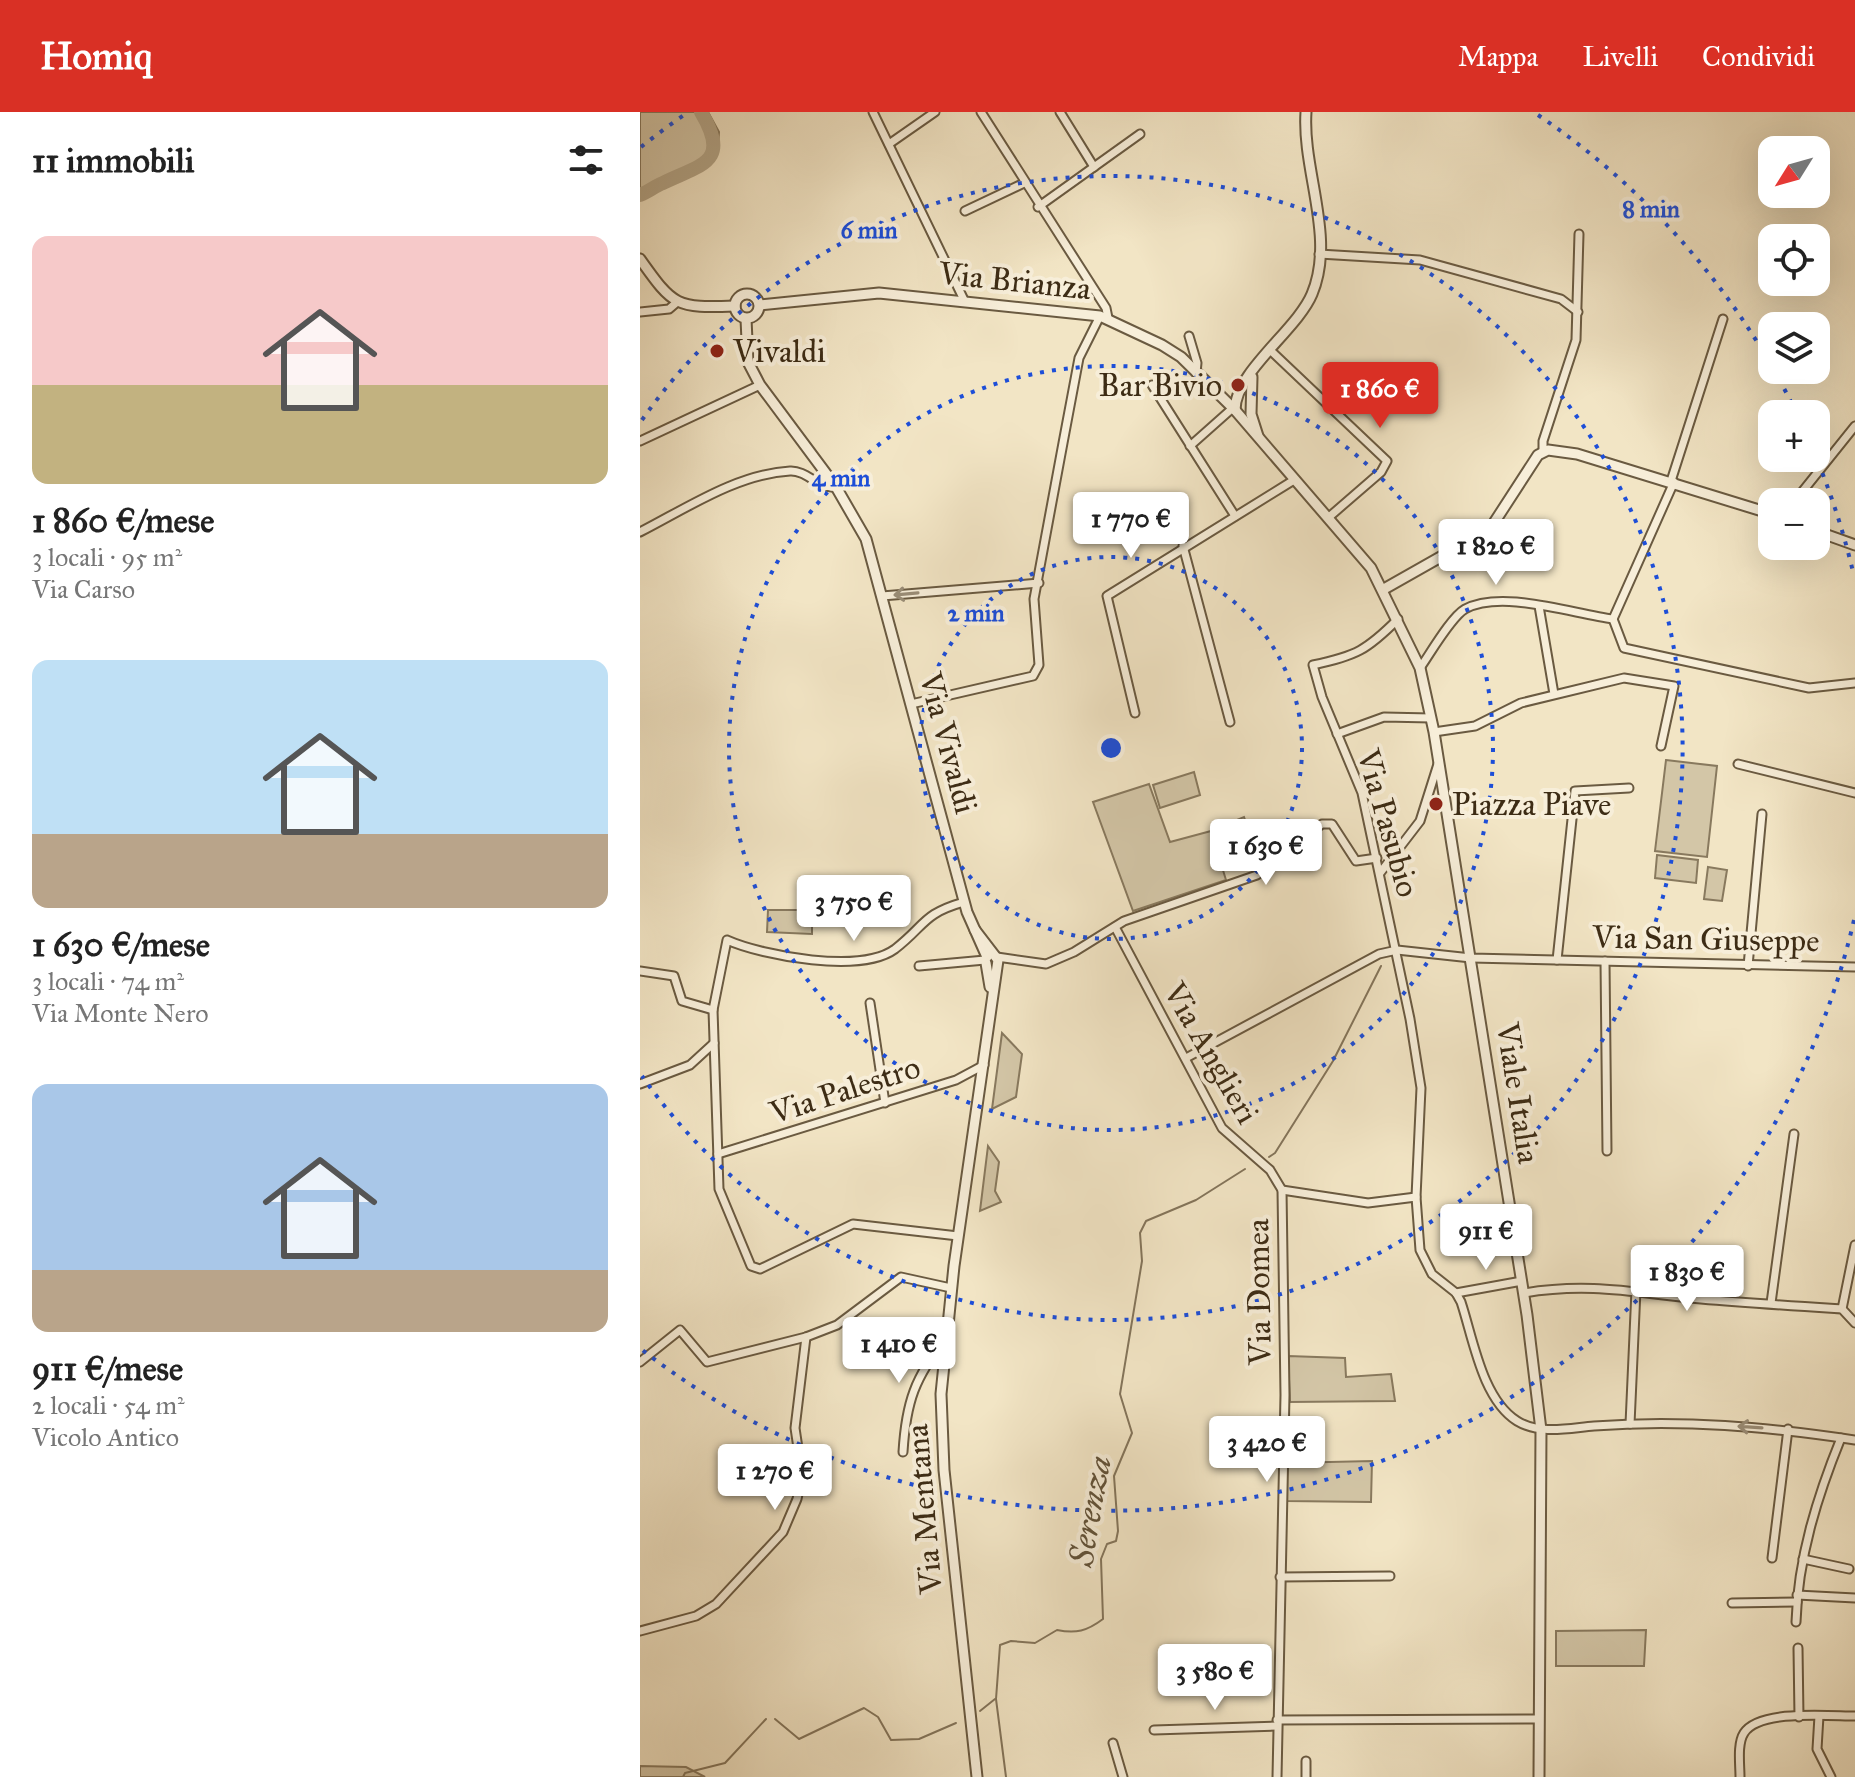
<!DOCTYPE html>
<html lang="it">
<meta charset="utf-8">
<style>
body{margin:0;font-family:"IM FELL Great Primer",serif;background:#f6f6f6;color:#222;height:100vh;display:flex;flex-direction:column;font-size:30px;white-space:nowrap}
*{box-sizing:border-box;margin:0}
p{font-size:26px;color:#767676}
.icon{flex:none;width:44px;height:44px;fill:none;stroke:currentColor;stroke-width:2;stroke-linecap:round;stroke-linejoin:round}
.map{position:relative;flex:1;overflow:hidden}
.sheet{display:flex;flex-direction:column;background:#fff;width:640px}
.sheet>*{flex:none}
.needle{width:52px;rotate:233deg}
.tools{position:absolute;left:1118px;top:24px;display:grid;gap:16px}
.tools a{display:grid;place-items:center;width:72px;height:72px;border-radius:16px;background:#fff;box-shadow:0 8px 32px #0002;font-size:40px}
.price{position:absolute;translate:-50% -68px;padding:0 18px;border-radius:8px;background:#fff;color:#222;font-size:26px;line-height:52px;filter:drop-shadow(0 2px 4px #0008)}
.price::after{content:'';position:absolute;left:50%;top:48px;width:24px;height:18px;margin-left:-12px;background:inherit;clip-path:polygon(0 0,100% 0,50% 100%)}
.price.on{background:#d93025;color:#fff}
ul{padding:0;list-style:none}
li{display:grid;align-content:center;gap:16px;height:424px;padding:0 32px}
li span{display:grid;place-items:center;height:248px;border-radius:16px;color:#555}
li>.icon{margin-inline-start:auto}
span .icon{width:144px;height:144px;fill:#fffc;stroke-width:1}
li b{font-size:34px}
h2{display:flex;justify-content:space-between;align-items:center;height:96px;padding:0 32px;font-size:34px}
header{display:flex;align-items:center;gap:48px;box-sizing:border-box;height:112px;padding:0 40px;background:#d93025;color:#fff}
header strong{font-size:38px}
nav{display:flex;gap:44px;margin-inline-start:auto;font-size:28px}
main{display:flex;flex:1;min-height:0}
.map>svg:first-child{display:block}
</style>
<header>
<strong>Homiq</strong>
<nav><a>Mappa</a><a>Livelli</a><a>Condividi</a></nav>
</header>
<main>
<section class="sheet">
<h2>11 immobili<svg class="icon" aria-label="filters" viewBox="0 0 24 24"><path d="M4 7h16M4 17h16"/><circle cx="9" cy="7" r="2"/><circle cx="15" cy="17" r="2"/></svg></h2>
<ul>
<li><span style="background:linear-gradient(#f6c9c9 60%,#c2b280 0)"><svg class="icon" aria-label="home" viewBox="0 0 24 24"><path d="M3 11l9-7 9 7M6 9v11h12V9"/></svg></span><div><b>1 860 €/mese</b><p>3 locali · 95 m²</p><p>Via Carso</p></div></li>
<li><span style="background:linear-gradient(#bfe0f5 70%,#b9a48a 0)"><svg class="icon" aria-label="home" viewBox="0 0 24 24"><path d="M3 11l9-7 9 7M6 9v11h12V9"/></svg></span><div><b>1 630 €/mese</b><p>3 locali · 74 m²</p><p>Via Monte Nero</p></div></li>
<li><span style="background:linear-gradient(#a9c7e8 75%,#b9a48a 0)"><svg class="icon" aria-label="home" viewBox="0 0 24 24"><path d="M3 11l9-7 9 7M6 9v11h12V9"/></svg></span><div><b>911 €/mese</b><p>2 locali · 54 m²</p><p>Vicolo Antico</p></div></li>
</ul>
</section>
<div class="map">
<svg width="1215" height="1665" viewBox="0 0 1215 1665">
<rect width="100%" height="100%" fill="#f2e5c5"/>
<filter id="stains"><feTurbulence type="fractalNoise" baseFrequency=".0025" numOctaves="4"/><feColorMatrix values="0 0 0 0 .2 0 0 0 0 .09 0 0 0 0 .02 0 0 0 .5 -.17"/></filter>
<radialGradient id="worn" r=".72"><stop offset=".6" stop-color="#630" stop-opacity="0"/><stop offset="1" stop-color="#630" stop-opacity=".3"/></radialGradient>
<g fill="#d3c6a7" stroke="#88795e" stroke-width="2">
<path d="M0,0H68L79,20L78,35C66,51 20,79 0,80Z"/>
<path d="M1026,648L1077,654L1067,745L1015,739Z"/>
<path d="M554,660L560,683L520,696L513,673Z"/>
<path d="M509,672L530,730L571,719L586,768L493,799L453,690Z"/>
<path d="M604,705L614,733L596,739L587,712Z"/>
<path d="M1017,743L1058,748L1056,771L1015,766Z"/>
<path d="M1068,755L1087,758L1082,789L1064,787Z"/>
<path d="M128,798H172V822L127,820Z"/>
<path d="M362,921L382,942L376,985L352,997Z"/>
<path d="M348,1034L359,1050L355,1079L361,1090L340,1099Z"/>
<path d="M648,1244L705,1246L706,1265L751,1262L755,1289L650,1290Z"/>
<path d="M732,1349L731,1390L647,1389V1351Z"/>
<path d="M1006,1518L1004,1554H916V1519Z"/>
<path d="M0,1654L46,1655L65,1665H0Z"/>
</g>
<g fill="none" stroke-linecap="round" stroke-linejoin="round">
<g stroke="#84755b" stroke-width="2">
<path d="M629,1045L635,1041L693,949L741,854"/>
<path d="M340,1599L355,1587"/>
<path d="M135,1607L159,1627L224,1596L238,1605L251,1628L279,1627L316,1611"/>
<path d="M43,1665L45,1661L85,1651L126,1607"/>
<path d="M366,1665L356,1587L360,1533L371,1529L395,1531L417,1518C436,1522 447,1519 463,1507L461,1447L467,1432L476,1429L478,1419L474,1364L492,1321L480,1282L502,1149L500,1121L506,1109L556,1088L605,1057"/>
</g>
<path stroke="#b4a689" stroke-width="14" d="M0,83C8,80 15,74 23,71C62,52 91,51 61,0"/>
<defs>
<g id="minor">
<path d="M233,0L325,190"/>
<path d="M341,0L466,196L468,206"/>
<path d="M420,0L454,55"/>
<path d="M249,32L295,0"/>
<path d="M398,95L500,22"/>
<path d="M325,99L384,71"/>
<path d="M679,142L780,148L921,187L938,200"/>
<path d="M0,200L29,197L36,191"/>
<path d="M549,224L557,251L556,261"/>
<path d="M630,238L747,349L741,360L689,405"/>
<path d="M512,273L595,404"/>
<path d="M0,329L120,273"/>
<path d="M550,334L595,294"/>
<path d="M903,339V329L936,228L939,122"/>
<path d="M1031,369L1083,207"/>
<path d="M1154,390L1215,314"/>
<path d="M0,420C47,396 97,362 150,359C167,358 178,377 196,375"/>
<path d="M543,434L590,610"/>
<path d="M242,484L399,471"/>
<path d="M899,494L914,582"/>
<path d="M758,507C727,538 716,544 673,553L682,585L722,681L770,907L781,976L776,1085L780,1138L792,1162L816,1181L821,1190C833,1226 842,1287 877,1309C900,1323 929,1316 954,1314C1042,1307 1128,1315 1215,1328"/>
<path d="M973,507L984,536L1169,576L1215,571"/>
<path d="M973,507L1034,370"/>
<path d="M780,556C790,542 811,505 825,497C862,477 933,502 973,507"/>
<path d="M271,592L393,564L399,553L394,487L423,331L439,246L460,204"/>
<path d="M495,601L467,484L654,368"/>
<path d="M794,620L835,614L881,591L984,566L1034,574L1021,634"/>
<path d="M697,622L744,605L791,606"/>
<path d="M1098,652L1215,681"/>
<path d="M740,761L780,709L798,652"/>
<path d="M475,815L582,1016L630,1058L642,1078L645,1283L637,1665"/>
<path d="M357,845L406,852L434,840L484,809L617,763L682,712H692L716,749L737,746"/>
<path d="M917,848L935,679L989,676"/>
<path d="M965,849L967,1039"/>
<path d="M279,854L345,848"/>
<path d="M1108,854L1122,702"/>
<path d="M0,859L34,864L42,889L73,898"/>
<path d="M230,891L245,991"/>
<path d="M546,946L739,842L757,838L831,846L1215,855"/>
<path d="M0,972L50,953L74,931"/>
<path d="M78,1042L316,968L344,953"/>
<path d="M642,1078L728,1091L776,1085"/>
<path d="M318,1124L213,1112L120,1157L111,1154L79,1077L73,898L87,828C123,844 221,862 255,837C286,813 282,802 324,790"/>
<path d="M816,1181L882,1169"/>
<path d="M884,1181C950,1170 996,1181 1061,1187C1107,1191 1155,1194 1202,1197L1215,1211"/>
<path d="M1131,1191L1154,1022"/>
<path d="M1202,1197L1215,1133"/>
<path d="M0,1250L40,1218L67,1250L166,1225L197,1213L261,1165L311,1176"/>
<path d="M990,1312L996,1178"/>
<path d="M263,1340C266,1290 275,1265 306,1226"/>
<path d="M1132,1446L1148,1317"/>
<path d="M1163,1447L1209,1457"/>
<path d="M640,1465L750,1464"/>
<path d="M1157,1483L1215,1486"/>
<path d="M1092,1491L1157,1490"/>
<path d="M1156,1510C1158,1446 1177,1385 1201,1326"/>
<path d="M0,1519L56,1504L76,1492L143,1420L157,1387L162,1363L155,1316L166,1225"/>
<path d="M1158,1536L1159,1605"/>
<path d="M1179,1604L1177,1637L1191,1665"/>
<path d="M637,1608L899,1607"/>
<path d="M514,1618L637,1614"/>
<path d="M473,1631L483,1665"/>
<path d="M666,1665V1649"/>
<path d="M1100,1665C1100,1652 1097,1632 1104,1621C1119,1597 1190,1604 1215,1604"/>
</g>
<g id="tertiary">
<path d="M0,147C34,195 36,196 95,194"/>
<circle cx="107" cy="194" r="12"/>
<path d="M120,193L239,181L460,204L522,233L541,245L595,298L731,456L780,556L794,620L887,1203L901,1318L899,1665"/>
<path d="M106,207L108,250L120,273L196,375L226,427L327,800L347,845"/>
<path d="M612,265L611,302L618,324"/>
<path d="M595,298C595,260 657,218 672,182C696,125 662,59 666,0"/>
<path d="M1176,419L1215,433"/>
<path d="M744,477L850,417L898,343L908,338L937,342L1132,402"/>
<path d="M335,818L358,848L314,1154L301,1282L304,1358L337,1665"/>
<path d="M346,851L350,875"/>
</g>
</defs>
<use href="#minor" stroke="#6a5a41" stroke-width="11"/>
<use href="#tertiary" stroke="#6a5a41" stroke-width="13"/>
<use href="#minor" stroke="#f7eed9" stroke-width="7"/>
<use href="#tertiary" stroke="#f7eed9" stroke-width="9"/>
</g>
<defs><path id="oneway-shaft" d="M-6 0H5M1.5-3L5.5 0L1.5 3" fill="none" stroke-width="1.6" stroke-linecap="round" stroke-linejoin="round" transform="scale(2)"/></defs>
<g stroke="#9a8d77">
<use href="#oneway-shaft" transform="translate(266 482) rotate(175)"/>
<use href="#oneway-shaft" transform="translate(1110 1315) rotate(-176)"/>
</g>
<g fill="none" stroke="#1d4ed8" stroke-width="4" stroke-dasharray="4 8">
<circle cx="471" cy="636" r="191"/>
<circle cx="471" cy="636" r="382"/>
<path d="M2 308A572 572 0 1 1 2 964"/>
<path d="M1214 808A763 763 0 0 1 1 1237M1 35A763 763 0 0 1 44 3M898 3A763 763 0 0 1 1157 302M1178 350A763 763 0 0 1 1214 464"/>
</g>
<g fill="#8f2418" stroke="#f7eed9" stroke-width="3">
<circle cx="77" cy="239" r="8"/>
<circle cx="598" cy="273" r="8"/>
<circle cx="796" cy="692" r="8"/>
</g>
<g text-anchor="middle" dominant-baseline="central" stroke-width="8" stroke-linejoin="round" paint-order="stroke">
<g font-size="32" fill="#3d2c15" stroke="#f7eed9">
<text transform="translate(375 169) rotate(6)">Via Brianza</text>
<text transform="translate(308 631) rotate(75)">Via Vivaldi</text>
<text transform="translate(748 711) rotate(74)">Via Pasubio</text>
<text transform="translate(1066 827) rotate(1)">Via San Giuseppe</text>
<text transform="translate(571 941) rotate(60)">Via Anglieri</text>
<text transform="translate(205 978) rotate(-18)">Via Palestro</text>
<text transform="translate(878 981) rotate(81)">Viale Italia</text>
<text transform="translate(619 1180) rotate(-91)">Via Domea</text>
<text transform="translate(284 1397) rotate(-95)">Via Mentana</text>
</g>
<g font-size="32" fill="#3d2c15" stroke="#f7eed9" text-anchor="start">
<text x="93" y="239">Vivaldi</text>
<text x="582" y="273" text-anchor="end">Bar Bivio</text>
<text x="812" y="692">Piazza Piave</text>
</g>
<g font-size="34" font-style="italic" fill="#615138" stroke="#f7eed9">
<text transform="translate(450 1399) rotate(-80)">Serenza</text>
</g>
</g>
<circle cx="471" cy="636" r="12" fill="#1d4ed8" stroke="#f7eed9" stroke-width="4"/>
<g font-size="24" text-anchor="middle" font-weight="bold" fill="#1d4ed8" stroke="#f7eed9" stroke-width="8" stroke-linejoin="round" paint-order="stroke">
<text x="1011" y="105">8 min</text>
<text x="229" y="126">6 min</text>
<text x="201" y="374">4 min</text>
<text x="336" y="509">2 min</text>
</g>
<rect width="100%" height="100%" filter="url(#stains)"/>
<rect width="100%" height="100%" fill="url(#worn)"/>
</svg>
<div class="tools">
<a><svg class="needle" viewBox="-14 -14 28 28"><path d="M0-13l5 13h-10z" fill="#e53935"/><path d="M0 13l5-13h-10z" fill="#767676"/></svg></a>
<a><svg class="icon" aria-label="locate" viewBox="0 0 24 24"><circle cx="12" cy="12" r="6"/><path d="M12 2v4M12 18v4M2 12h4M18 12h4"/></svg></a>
<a><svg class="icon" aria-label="layers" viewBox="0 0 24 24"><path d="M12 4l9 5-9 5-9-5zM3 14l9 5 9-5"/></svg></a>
<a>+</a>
<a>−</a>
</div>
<b class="price on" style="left:740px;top:318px">1 860 €</b>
<b class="price" style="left:491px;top:448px">1 770 €</b>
<b class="price" style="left:856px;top:475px">1 820 €</b>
<b class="price" style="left:626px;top:775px">1 630 €</b>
<b class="price" style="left:214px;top:831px">3 750 €</b>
<b class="price" style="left:846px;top:1160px">911 €</b>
<b class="price" style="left:1047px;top:1201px">1 830 €</b>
<b class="price" style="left:259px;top:1273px">1 410 €</b>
<b class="price" style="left:627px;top:1372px">3 420 €</b>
<b class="price" style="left:135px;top:1400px">1 270 €</b>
<b class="price" style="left:575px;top:1600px">3 580 €</b>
</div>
</main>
